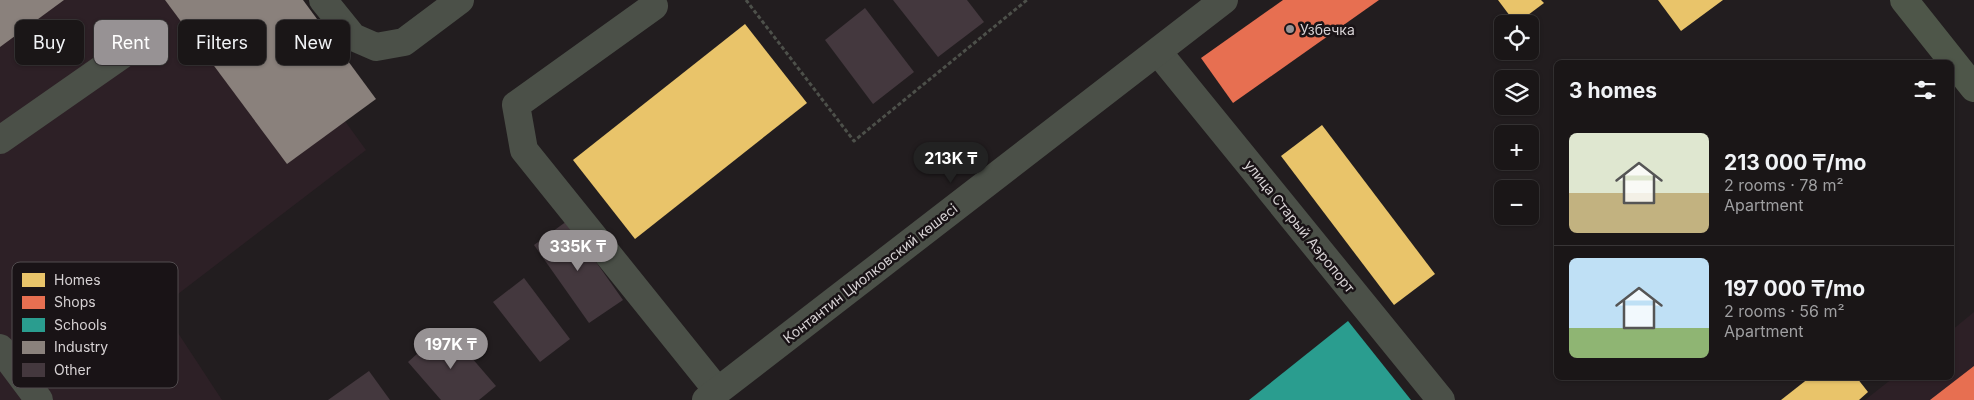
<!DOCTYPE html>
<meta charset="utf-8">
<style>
body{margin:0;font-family:Inter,sans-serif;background:#231f20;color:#f1f3f6;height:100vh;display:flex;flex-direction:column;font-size:19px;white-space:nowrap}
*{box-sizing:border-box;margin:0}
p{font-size:16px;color:#9f9fa1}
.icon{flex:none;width:28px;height:28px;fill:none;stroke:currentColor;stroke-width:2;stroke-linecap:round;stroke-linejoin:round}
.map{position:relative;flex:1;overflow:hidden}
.panel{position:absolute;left:1554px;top:60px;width:400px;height:320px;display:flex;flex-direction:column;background:#1a1617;border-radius:8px;box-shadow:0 1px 4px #0004,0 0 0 1px #383536}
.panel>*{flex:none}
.banner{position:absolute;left:15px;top:20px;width:475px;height:45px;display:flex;gap:10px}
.tools{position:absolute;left:1494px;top:15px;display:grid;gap:10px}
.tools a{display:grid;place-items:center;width:45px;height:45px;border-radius:8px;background:#1a1617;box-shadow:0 1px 4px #0004,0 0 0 1px #383536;font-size:25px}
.price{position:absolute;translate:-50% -42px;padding:0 11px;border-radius:18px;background:#979294;color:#fff;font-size:16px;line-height:32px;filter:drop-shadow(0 1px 2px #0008)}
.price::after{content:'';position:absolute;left:50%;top:30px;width:15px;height:11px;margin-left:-8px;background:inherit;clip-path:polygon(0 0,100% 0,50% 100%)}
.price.on{background:#222;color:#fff}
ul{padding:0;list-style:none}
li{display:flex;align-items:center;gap:15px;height:125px;padding:0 15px}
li+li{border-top:1px solid #383536}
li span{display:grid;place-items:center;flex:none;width:140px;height:100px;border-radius:8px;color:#555}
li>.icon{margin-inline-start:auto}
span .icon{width:60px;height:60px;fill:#fffc;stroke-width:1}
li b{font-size:21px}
h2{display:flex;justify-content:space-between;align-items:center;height:60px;padding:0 15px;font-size:21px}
.pill{padding:0 18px;border-radius:8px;background:#1a1617;box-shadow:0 1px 4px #0004,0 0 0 1px #383536;font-size:18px;line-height:45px}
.pill.on{background:#979294;color:#fff}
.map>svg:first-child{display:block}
</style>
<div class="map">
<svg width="1974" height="400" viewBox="0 0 1974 400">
<rect width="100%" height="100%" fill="#221d1f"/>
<g fill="#2d2026">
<path d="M0,0H257L366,150L161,307L222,400H0Z"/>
<path d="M1974,312V400H1865L1893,378H1951V331Z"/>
</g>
<g fill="#e9c46a">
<path d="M1498,0H1541L1544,3L1516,24Z"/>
<path d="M1658,0H1723L1681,31Z"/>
<path d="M745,24L807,103L635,239L573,160Z"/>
<path d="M1322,125L1435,274L1394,305L1281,156Z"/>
<path d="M1809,378H1857L1868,392L1859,400H1781Z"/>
</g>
<g fill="#e76f51">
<path d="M1283,0H1379L1233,103L1201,58Z"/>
<path d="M1974,366V400H1930Z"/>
</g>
<path fill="#2a9d8f" d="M1348,321L1411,400H1249Z"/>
<g fill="#8a817c">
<path d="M0,0H64L0,47Z"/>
<path d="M165,0H303L376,99L287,164Z"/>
</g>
<g fill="#44383e">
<path d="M893,0H967L984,22L938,57Z"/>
<path d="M865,8L914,72L873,104L825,40Z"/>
<path d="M567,221L623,300L589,323L534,245Z"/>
<path d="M524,278L570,339L540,362L493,302Z"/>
<path d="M446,328L496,386L479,400H441L408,362Z"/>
<path d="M369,371L390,400H328Z"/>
</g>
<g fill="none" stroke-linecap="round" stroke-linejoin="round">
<path stroke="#4d504a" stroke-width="3" stroke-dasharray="4 2.5" stroke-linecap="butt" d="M746,0L854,141L1027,0"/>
<g stroke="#4b5048" stroke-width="28">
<path d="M323,0L353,37L376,47L404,42L460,0"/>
<path d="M654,6L516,105L524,150L717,390"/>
<path d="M1158,52L1441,400"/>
<path d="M0,140L129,50"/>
<path d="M0,348L39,400"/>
<path d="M706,400L1224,0"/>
</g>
<path stroke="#4e5649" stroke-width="28" d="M1904,0L1974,88"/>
</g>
<circle fill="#979294" stroke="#191316" stroke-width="2" cx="1290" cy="29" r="5"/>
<g text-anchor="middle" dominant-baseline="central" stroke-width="5" stroke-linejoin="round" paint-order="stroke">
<g font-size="14" fill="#d6d1d3" stroke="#191316" text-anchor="start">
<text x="1300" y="29">Узбечка</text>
</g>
<g font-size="14" fill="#d6d1d3" stroke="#191316">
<text transform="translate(1300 226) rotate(51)">улица Старый Аэропорт</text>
<text transform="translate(870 273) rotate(-38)">Контантин Циолковский көшесі</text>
</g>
</g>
<rect x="12" y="262" width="166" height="126" rx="8" fill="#191316" stroke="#524c4f" stroke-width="1"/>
<rect x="22" y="273" width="23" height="14" fill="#e9c46a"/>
<rect x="22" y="296" width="23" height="13" fill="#e76f51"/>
<rect x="22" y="318" width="23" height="14" fill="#2a9d8f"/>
<rect x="22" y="341" width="23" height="13" fill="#8a817c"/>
<rect x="22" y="363" width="23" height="14" fill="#44383e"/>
<g font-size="14" fill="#d6d1d3">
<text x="54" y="285">Homes</text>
<text x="54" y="307">Shops</text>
<text x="54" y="330">Schools</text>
<text x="54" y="352">Industry</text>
<text x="54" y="375">Other</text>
</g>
</svg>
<div class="tools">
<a><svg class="icon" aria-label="locate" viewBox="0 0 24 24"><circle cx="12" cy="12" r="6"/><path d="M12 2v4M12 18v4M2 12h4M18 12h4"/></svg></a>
<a><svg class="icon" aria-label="layers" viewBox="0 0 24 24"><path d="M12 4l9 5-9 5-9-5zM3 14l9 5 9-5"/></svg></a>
<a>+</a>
<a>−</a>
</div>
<b class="price on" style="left:951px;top:184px">213K ₸</b>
<b class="price" style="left:578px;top:272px">335K ₸</b>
<b class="price" style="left:451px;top:370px">197K ₸</b>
<div class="banner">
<a class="pill">Buy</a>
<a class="pill on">Rent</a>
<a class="pill">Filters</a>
<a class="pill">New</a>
</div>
<section class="panel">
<h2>3 homes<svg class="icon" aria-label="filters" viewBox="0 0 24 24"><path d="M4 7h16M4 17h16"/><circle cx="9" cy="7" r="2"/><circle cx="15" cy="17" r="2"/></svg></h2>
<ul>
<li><span style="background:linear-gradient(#dfe7d0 60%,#c2b280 0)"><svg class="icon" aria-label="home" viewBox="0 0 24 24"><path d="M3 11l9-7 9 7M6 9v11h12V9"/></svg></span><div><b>213 000 ₸/mo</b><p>2 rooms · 78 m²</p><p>Apartment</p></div></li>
<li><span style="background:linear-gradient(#bfe0f5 70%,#8fb573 0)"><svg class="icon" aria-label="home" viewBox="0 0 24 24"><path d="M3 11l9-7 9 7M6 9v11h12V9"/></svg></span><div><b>197 000 ₸/mo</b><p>2 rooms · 56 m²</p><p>Apartment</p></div></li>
</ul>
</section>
</div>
